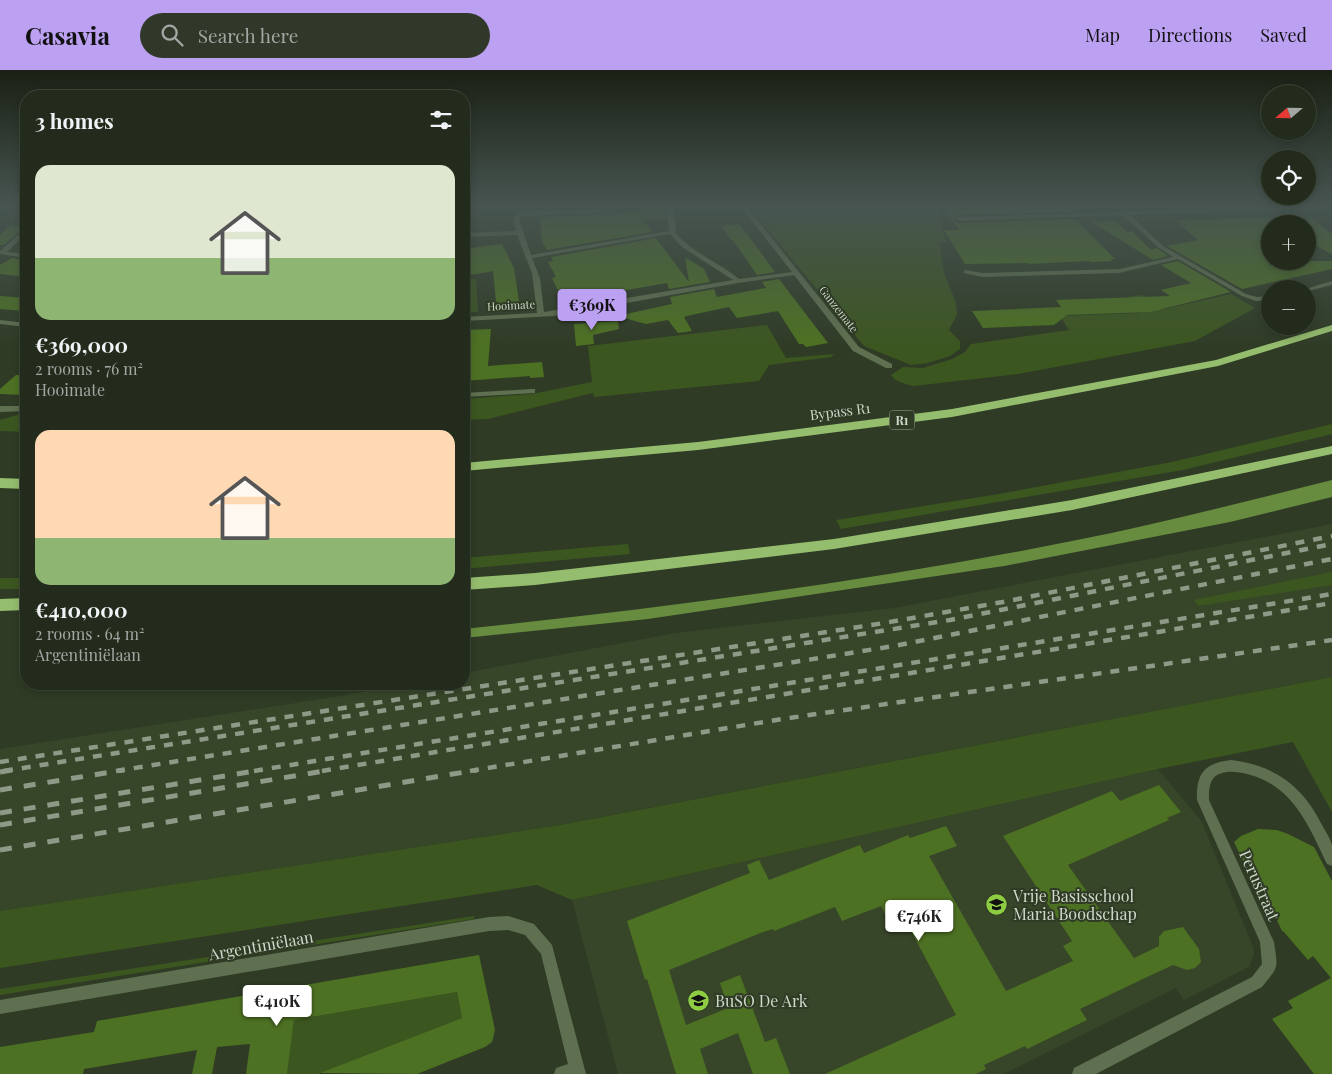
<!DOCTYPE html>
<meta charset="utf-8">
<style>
body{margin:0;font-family:"Playfair Display",serif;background:#2f3829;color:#f1f3f6;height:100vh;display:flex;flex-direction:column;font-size:19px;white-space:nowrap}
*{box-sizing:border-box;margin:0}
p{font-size:16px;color:#a3a7a3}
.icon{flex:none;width:28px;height:28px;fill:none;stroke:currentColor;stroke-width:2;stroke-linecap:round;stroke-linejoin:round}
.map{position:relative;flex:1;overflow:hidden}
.side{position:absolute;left:20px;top:20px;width:450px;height:600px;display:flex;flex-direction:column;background:#232c1c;border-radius:20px;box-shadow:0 2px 8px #0003,0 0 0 1px #40483b}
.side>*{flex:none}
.needle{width:32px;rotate:250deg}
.controls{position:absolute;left:1261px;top:15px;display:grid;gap:10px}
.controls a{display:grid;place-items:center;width:55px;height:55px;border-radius:50%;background:#232c1c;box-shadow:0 2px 8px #0003,0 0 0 1px #40483b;font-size:25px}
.price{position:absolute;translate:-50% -42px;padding:0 11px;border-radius:5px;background:#fff;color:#222;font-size:16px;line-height:32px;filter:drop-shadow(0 1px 2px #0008)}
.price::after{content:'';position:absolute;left:50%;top:30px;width:15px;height:11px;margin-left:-8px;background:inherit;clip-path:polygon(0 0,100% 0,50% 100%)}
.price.selected{background:#bca0f2;color:#111}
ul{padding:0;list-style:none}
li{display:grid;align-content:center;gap:10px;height:265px;padding:0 15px}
li span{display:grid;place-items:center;height:155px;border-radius:15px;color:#555}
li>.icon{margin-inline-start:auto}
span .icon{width:90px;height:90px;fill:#fffc;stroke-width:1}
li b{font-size:21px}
h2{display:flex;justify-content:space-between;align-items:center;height:60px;padding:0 15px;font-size:21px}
header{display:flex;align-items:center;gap:30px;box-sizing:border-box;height:70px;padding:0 25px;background:#bca0f2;color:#111}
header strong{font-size:24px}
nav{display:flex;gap:28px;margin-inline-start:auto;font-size:18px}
.search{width:350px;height:45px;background:#2f3829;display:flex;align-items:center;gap:12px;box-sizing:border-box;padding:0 18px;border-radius:28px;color:#a3a7a3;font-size:19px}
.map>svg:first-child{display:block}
</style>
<header>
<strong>Casavia</strong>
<div class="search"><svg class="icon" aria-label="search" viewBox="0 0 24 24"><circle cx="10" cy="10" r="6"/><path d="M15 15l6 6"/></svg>Search here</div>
<nav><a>Map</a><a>Directions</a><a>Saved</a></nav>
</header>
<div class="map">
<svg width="1332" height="1004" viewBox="0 0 1332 1004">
<rect width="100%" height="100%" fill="#2f3b25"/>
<g fill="#374529">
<path d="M1332,454V607L553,756L0,841V679L340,626L405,614H464V603L675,563L894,538Z"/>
<path d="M1158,699L1202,752L1253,877L1254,885L1249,897L1184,930L1176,918L1004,1004H618L572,830Z"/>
</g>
<g fill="#3c5620">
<path d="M749,137H937L946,172H939L944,203L956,233L957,244L949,260L960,271V279L950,286L928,293L911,295L864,276Z"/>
<path d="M476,209L478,242H464V210Z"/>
<path d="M1231,224L1255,238L1195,271L1018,304L914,316C905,314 896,312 891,305L903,297L923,298L952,289L965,282L971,274L1069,260L1060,246L1140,243L1128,227L1142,225L1164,239Z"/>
<path d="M767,255L786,288L834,284L831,287L769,295L759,311L594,327L593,323L488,349L464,350V329L532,324L592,312L588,276Z"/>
<path d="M24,343H26V362L0,361V350Z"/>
<path d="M1332,354V364L1183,400L841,459L836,450L999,424L1172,392Z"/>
<path d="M628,474L630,484L464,499V488Z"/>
<path d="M1332,502V515L1198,536L1194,530Z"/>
<rect x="0" y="508" width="26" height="11"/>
<path d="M1332,607V742L1293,672L1158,699L572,830L537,815L0,898V841L560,755Z"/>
<path d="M474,846V849L0,925V919Z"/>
<path d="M457,922L462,948L318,1004H287L294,950Z"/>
</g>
<path fill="#678c3f" d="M1332,410V427L1230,452L1004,496L648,549L464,568V559C669,537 875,511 1077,470C1163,453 1247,431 1332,410Z"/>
<g fill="#4d7122">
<path d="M640,137H667L665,139L666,149H642Z"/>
<path d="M943,137H1078L1074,142L958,145L953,150L958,153L1075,149L1115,189H1110L1113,191L1091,192L1089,191L1029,194L1028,193L965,194L944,160H959Z"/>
<path d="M636,141L652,162L547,180L542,171L540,147L601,145L611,143L613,145Z"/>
<path d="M1308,146L1332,164V184L1308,171Z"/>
<path d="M1270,147V196L1289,191H1332V199L1242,219L1167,176L1198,170L1176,151Z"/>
<path d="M1116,151L1127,162L1132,161L1151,180L1157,178L1168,186L1153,190L1092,152Z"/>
<path d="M739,154L748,165L775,202L757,205L733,170H731L721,156Z"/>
<path d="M26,155L4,175H0V165L10,156Z"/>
<path d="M656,168L689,212L685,187L704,199L710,212L669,219L667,213L563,231L552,208L556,207L548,192L553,191L551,187Z"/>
<path d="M502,174L514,198L520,238L497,242L493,201L470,205L464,189L467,188L464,179Z"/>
<path d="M12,188L26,190V207L0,204V195Z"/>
<path d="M1178,191L1231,222L1150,242L1067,245L1054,255L983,258L972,241L1061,237L1056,230L1170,226L1161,220L1191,213L1161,195Z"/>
<path d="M779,209L828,273L806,277L803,274H799L778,241L737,248L729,237L691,245L684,247L692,261L678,263L668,250L646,254L617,246L672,234L670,227L714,219L717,227L766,218L762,212Z"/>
<path d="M0,226L26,228V241L0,239Z"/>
<path d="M618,251L619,259L593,265L594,274L576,276L574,254Z"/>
<path d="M491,259L488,296L542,292L544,307L530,308V306L464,311V260Z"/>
<path d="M16,305H26V325L0,324V319Z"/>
<path d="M1159,715L1181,742L1167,748L1169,750L1068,795L1134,888L1159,876V867L1164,861L1183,857L1199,879L1201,892L1195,898L1187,900L1173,895L1145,908L1080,939L1087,950L1027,979L1025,976L984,995L986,999L976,1004H825L956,945L905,850L891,856L881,836L842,851L835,837L774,861L773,859L763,862L669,900L686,955L728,938L720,913L740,905L765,972L776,968L790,1004H753L738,963L700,979L708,1004H676L647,909L645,910L627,851L750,803L747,795L759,790L769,810L860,775L864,783L908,765L910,768L946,756L957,776L929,786L1006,921L1073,891L1063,876L1072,871L1003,766L1112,721L1120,731Z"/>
<path d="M1258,759L1277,760L1288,764L1314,777L1332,811V1004H1314L1272,949L1293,938L1288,931L1331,908L1313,886L1308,890L1284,862L1282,861L1250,793H1244L1234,772L1241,766Z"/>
<path d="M479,885L495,960L492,972L485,977L417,1004L320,1003L462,948L457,922L294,950L287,1004H246L250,974L217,977L212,1004H192L197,980L84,999L83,1004H0V977L94,962L97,951Z"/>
</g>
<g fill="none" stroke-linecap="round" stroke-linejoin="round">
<g fill="#5f7050" fill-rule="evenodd">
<path d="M670,137L673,139L676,157L675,162C692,183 719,192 739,209L792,202L741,137H747L859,277L892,294V298H886L853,281L794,205L738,213L554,246L464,251V247L537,243L532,203L517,165L464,167V163L516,161L513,148L518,144L529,141L601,139L604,141L601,143L522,146L519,149L531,185L669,161L667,139ZM670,164L682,177L733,210L544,242L540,208L532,188Z"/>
<path d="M1269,137H1310L1307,139L1130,145L1163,176L1246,224L1257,227L1270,226V230L1256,231L1242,226L1178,189L1119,203L982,207L964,203V201L966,200L982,203L1119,199L1173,187L1159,178L1123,145L958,151L955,149L958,147L1120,142L1123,140L1126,141Z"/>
<path d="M26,158V163L7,182L26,184V188L0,184V181Z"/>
<path d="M1332,211V215L1308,221V219H1305Z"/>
<path d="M0,250L26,253V257L0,254Z"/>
<path d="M532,319H535V323L464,327V323Z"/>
<path d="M0,336H26V341L0,342Z"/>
<path d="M1231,690C1274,695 1303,716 1322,755C1325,761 1331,769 1332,776C1332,782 1332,789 1332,796L1327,794C1310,759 1296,722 1257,707C1247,704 1237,701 1227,702C1210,704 1209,715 1209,730L1274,872C1278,899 1279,896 1262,917L1096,1004H1072L1074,998L1252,907L1262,894L1260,872L1197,730C1196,704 1204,693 1231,690Z"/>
<path d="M508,846L534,854L552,875L586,1004H554L556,998L568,994L541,884L525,865L508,860L489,861L0,944V930L489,847Z"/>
</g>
<g fill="#95bd6e" fill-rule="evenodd">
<path d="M1332,255V261L1218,296L952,347L698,380L464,401V393L698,372L952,339L1216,290Z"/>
<path d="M1332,376V384L1072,440L834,479L535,515L464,520V508L535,503L834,469L1072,430Z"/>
<path d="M0,408L26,409V419L0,418Z"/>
<path d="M26,528V540L0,541V529Z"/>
</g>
<g stroke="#8f9987" stroke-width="4.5" stroke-dasharray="9 9" stroke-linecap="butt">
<path d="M0,692L884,553L1003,532L1332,466"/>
<path d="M4,701L950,550L1332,474"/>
<path d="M116,701L894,576L1332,489"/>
<path d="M254,701L1332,524"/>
<path d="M322,701L1332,533"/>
<path d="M470,701L782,649L1332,570"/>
</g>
<g stroke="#8f9987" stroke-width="5" stroke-dasharray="12 12" stroke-linecap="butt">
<path d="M0,702L12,700"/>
<path d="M0,720L124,700"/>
<path d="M0,743L261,700"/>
<path d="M0,755L330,700"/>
<path d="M0,780L477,700"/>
</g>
</g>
<linearGradient id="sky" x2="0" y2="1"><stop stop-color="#1a2014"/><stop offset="0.49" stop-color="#475551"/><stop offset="1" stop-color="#475551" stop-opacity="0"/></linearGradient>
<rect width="1332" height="277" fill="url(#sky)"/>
<defs>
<symbol id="school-disc" viewBox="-11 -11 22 22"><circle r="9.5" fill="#8ecd42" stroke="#2f3b25"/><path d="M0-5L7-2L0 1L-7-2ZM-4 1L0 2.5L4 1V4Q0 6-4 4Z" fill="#111"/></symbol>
</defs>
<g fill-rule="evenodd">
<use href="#school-disc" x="984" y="822" width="25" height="25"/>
<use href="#school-disc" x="686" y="918" width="25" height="25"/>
</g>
<g text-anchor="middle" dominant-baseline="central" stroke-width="4" stroke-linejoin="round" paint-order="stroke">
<g font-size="11" fill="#d0d8ca" stroke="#2f3b25">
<text transform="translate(511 235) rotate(-3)">Hooimate</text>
<text transform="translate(839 239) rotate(52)">Ganzemate</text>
</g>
<rect fill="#2f3b25" stroke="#a0a998" stroke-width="1" x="889.5" y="340.5" width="25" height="19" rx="4"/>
<g font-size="12" font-weight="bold" fill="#d0d8ca">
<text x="902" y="350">R1</text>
</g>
<g font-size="14" fill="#d0d8ca" stroke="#2f3b25">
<text transform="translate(840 341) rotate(-7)">Bypass R1</text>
</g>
<g font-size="16" fill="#d0d8ca" stroke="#2f3b25">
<text transform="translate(1260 815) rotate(66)">Perustraat</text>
<text transform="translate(261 875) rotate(-10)">Argentiniëlaan</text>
</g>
<g font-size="16" fill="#d0d8ca" stroke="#2f3b25" text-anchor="start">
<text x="1013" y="825">Vrije Basisschool<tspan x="1013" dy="18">Maria Boodschap</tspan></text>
<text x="715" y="930">BuSO De Ark</text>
</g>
</g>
</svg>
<div class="controls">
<a><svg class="needle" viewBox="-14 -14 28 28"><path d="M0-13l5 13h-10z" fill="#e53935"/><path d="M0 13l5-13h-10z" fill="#a3a7a3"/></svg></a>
<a><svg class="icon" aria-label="locate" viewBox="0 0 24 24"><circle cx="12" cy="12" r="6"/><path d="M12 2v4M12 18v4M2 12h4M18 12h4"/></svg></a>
<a>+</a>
<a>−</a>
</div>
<b class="price selected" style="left:592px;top:261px">€369K</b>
<b class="price" style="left:919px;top:872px">€746K</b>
<b class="price" style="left:277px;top:957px">€410K</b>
<section class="side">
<h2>3 homes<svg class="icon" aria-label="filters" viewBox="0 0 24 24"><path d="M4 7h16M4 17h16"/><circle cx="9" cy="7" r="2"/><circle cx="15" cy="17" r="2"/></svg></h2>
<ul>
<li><span style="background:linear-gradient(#dfe7d0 60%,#8fb573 0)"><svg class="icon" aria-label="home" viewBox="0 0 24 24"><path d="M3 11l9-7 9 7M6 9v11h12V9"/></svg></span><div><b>€369,000</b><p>2 rooms · 76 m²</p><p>Hooimate</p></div></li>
<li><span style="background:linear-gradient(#ffd9b3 70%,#8fb573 0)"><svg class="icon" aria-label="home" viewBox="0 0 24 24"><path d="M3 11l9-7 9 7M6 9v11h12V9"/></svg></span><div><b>€410,000</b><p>2 rooms · 64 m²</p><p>Argentiniëlaan</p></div></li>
</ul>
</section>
</div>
